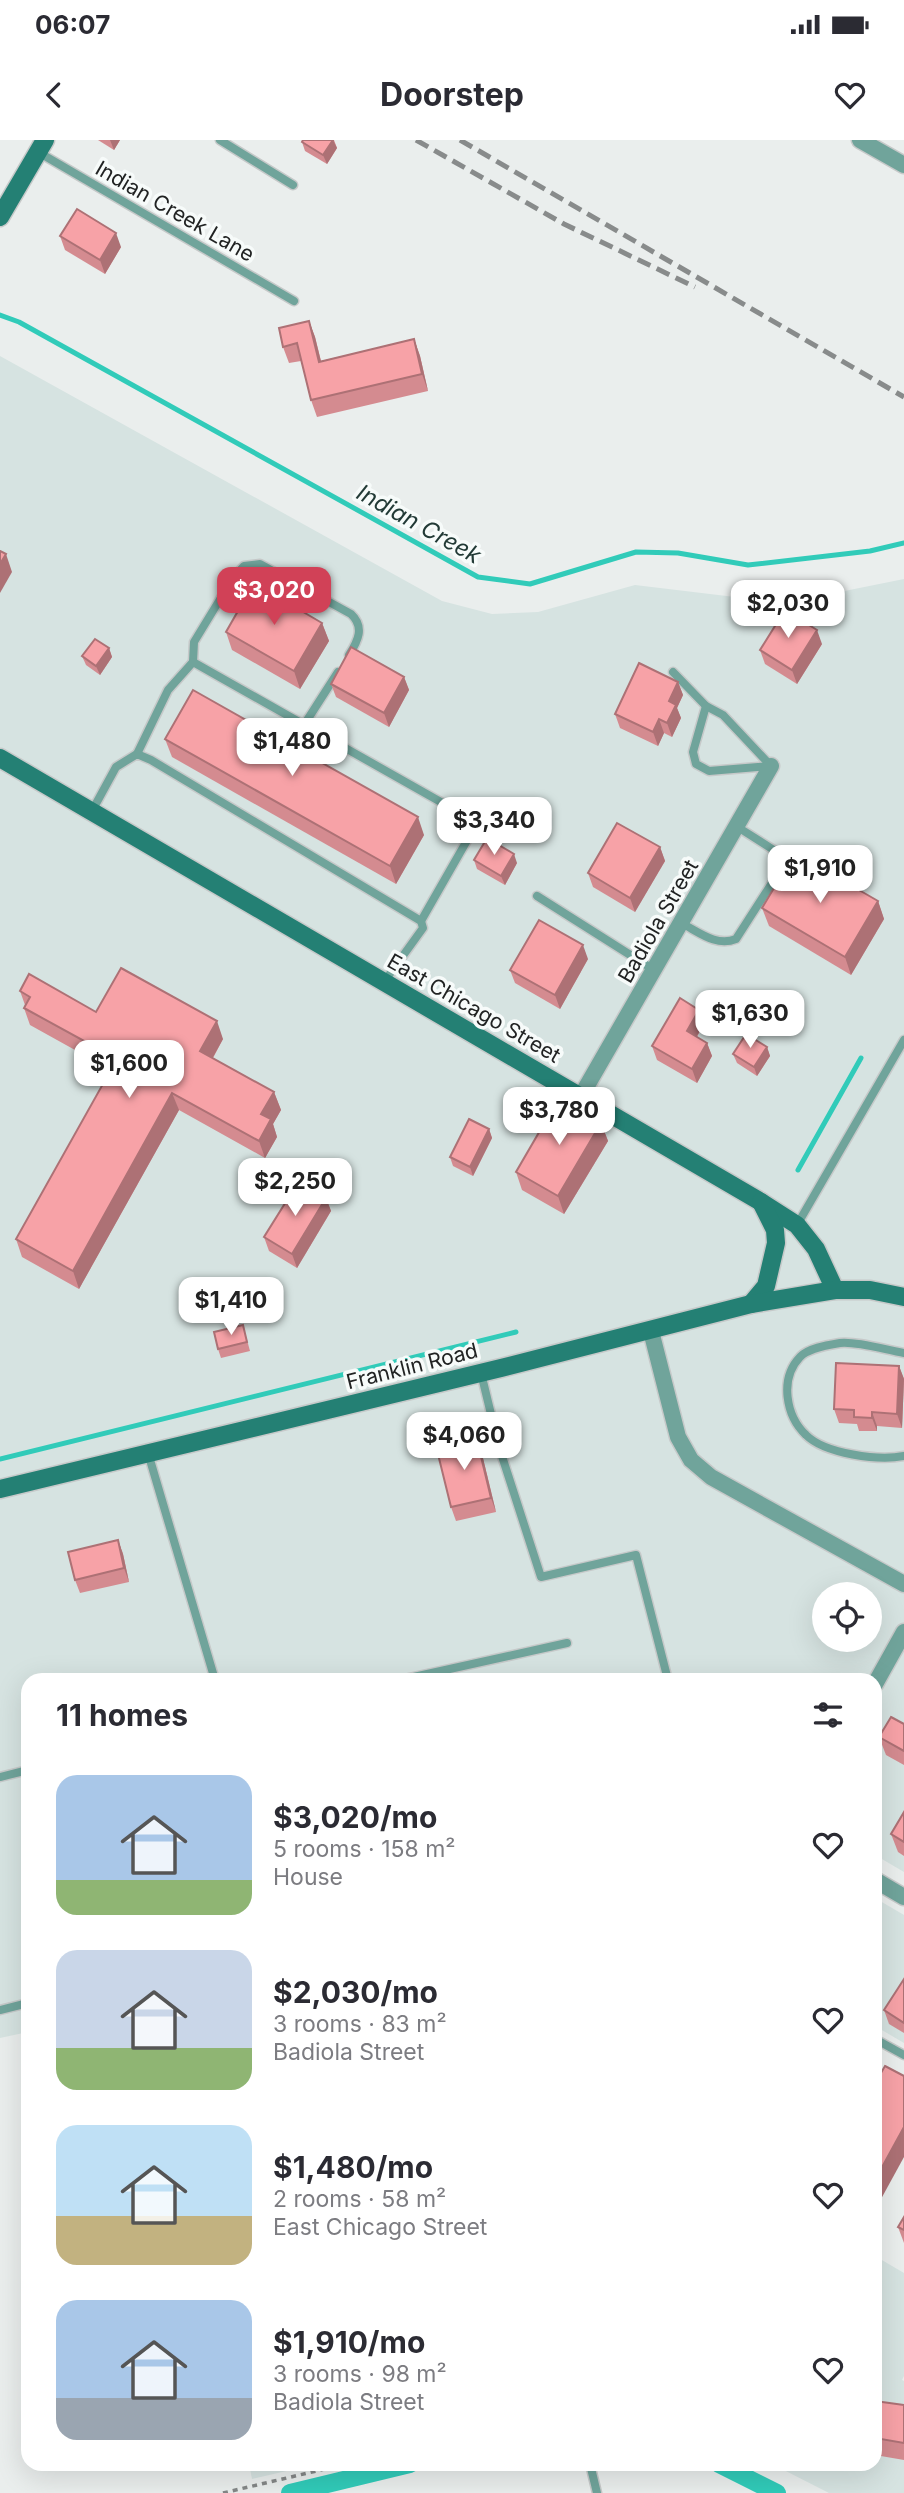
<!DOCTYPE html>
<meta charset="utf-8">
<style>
body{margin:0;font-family:Inter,sans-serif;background:#f2f2f3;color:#2b2b33;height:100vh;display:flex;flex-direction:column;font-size:26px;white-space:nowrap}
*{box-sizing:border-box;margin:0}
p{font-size:23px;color:#7c7c81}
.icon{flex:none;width:38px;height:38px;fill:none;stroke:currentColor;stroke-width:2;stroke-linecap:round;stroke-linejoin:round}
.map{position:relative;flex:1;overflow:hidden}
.side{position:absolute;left:21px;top:1533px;width:861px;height:798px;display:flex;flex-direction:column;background:#fff;border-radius:21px;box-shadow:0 7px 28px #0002}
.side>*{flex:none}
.buttons{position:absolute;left:812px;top:1442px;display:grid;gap:14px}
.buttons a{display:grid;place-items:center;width:70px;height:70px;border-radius:50%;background:#fff;box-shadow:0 7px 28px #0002;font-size:35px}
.price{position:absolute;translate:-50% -60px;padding:0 16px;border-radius:14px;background:#fff;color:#222;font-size:23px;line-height:46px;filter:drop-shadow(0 2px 4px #0008)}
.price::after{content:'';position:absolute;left:50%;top:42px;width:21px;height:16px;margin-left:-10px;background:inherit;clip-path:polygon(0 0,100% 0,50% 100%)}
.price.current{background:#d14157;color:#fff}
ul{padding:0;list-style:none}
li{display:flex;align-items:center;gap:21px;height:175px;padding:0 35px}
li span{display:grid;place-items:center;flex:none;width:196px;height:140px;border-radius:21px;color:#555}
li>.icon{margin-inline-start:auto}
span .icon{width:84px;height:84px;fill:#fffc;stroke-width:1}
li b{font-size:30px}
h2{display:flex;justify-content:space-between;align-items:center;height:84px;padding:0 35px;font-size:30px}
.status{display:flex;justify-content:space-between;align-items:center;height:49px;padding:0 35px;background:#fff;direction:ltr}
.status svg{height:19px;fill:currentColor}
header{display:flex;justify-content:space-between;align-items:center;height:91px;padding:0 35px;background:#fff;font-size:32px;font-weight:700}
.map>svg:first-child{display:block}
</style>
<div class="status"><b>06:07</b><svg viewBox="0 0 49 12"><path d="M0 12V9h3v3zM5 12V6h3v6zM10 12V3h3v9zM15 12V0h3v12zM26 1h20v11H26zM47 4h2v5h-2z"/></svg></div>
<header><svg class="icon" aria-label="back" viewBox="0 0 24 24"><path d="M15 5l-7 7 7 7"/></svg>Doorstep<svg class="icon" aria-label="heart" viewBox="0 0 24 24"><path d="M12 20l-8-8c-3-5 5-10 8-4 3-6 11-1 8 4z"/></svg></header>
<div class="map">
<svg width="904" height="2353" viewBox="0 0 904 2353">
<rect width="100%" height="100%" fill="#eaeeed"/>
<g fill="#d6e3e1" fill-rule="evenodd">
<path d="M0,216L442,461L492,474L538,472L635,445L785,463L904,439V1732L875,1715V1540H28V1892L0,1898ZM824,1454H870V1500H824Z"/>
<path d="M875,1758L904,1775V1903L875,1886Z"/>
<path d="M875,2116L904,2133V2236L902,2240L904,2241V2353H829L772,2324H875Z"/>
<path d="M249,2324H317L252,2339Z"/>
</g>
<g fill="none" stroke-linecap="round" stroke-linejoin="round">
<g stroke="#31cbb9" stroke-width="5">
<path d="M0,175L19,182L478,437L530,444L636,412L678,413L748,425L870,411L904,403"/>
<path d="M798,1030L861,918"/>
<path d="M0,1319L516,1192"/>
</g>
<g stroke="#31cbb9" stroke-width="18">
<path d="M719,2324L777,2353"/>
<path d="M290,2353L410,2324"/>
</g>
<defs>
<g id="lane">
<path d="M220,0L293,45"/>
<path d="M38,12L294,161"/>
<path d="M193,522L194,502L233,438L244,426L260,424L351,474C365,487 358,501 349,515"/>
<path d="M673,532L706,566L723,575L771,626"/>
<path d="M706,566L693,612L696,624L709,631L771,626"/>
<path d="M304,585L338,532"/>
<path d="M137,614L168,550L193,522L455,670L473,690L421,781"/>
<path d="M92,671L116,627L137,614L151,620L421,781L423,788L384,842"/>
<path d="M537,756L654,830"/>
<path d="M681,783C699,792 716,807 736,799L781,729L782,723L780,714L736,686"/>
<path d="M797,1085L904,900"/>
<path d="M904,1213C886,1210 857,1201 840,1203C828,1205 808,1208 800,1217C779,1239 786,1276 806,1295C825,1314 879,1321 904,1316"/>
<path d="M481,1233L499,1307L541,1437L636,1415L668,1540"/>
<path d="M148,1313L215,1540"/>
<path d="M400,1540L567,1503"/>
<path d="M0,1637L28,1630"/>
<path d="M0,1870L28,1863"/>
<path d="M875,1899L904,1915"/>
<path d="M590,2324L597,2353"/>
</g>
<g id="street">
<path d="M860,0L904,25"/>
<path d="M581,956L771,626"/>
<path d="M651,1191L678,1297L691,1320L711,1337L904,1444"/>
<path d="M875,1544L904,1492"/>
<path d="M875,1740L904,1757"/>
</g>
<g id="secondary">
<path d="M0,77L45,0"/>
<path d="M0,618L761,1062L797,1085L816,1109L835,1150"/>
<path d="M751,1164L766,1146L776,1103L775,1090L761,1062"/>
<path d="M0,1349L501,1228L751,1164L835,1150H870L904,1157"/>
</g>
</defs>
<use href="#lane" stroke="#c6c9c9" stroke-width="11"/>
<use href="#street" stroke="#c6c9c9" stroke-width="19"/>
<use href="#secondary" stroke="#c6c9c9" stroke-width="21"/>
<path stroke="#848787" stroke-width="3.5" stroke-dasharray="5 5" stroke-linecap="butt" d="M223,2353L346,2324"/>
<use href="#lane" stroke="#70a49b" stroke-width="8"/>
<use href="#street" stroke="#70a49b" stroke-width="16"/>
<use href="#secondary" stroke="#248074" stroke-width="18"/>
<g stroke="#888b8b" stroke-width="5" stroke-dasharray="14 7" stroke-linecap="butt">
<path d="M416,0L564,84L695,147"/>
<path d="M460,0L904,257"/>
</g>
</g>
<g fill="#d48b90">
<path d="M98,0H120L114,10Z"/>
<path d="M303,0H334L337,8L327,24L305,11L302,2Z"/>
<path d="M60,96L121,107L105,134L65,110Z"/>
<path d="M309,181L315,197L321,221L414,199L420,216L428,251L317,277L311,260L301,221L289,223L283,207Z"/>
<path d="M322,483L329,501L300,549L232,510L226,492Z"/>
<path d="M822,504L797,544L765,524L760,510Z"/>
<path d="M109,508L112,517L100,535L86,525L82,516Z"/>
<path d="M404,537L409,550L389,587L336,557L331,544Z"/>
<path d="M678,542L683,555L677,568L681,578L672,597L664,593L658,606L620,588L615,574Z"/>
<path d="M165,599L424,695L396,744L172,617Z"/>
<path d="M660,707L665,721L635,772L593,747L588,733Z"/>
<path d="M474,720L517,723L505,745L477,729Z"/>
<path d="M878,761L884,779L851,835L769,786L762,768Z"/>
<path d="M588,819L560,869L515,843L510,830Z"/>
<path d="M20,851L96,872L223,899L213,918L274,952L281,970L273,984L277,997L265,1018L179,970L79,1149L22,1117L16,1099L111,930L30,885L24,868L25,865Z"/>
<path d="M704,883L697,897L707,903L712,916L697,943L657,920L652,906Z"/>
<path d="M767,907L770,916L757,936L737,923L733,914Z"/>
<path d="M601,983L608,1001L564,1074L522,1050L516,1032Z"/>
<path d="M489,989L492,998L473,1036L453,1026L450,1017Z"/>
<path d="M326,1058L331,1071L297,1128L269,1111L264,1097Z"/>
<path d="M243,1185L250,1211L221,1218L218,1209Z"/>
<path d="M899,1226L904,1239L902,1288L877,1286V1291H859L857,1284L839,1283L834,1269Z"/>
<path d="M476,1296L481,1310L496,1372L456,1381L451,1367Z"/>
<path d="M118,1400L123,1414L129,1442L80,1453L75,1440Z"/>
<path d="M904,1584V1625L886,1615L879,1597Z"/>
<path d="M904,1672V1716L898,1712L891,1694Z"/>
<path d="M904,1839V1893L889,1884L884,1870Z"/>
<path d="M904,2077V2103L898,2087Z"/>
<path d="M875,2261L904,2265V2320L875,2315Z"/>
</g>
<g fill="#ad7175">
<path d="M111,0H120L114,10L110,0Z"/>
<path d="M333,0L337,8L327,24L323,15Z"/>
<path d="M116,93L121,107L105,134L100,120Z"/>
<path d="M309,181L315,197L325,238L319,222Z"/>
<path d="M414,199L420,216L428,251L422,234Z"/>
<path d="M6,414L12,432L0,453V424Z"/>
<path d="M322,483L329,501L300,549L294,531Z"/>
<path d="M817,490L822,504L797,544L792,530Z"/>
<path d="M109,508L112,517L100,535L96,526Z"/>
<path d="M404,537L409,550L389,587L384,573Z"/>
<path d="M678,542L683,555L677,568L681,578L672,597L667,583L669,561Z"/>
<path d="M659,579L664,593L658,606L653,592Z"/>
<path d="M418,677L424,695L396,744L390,726Z"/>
<path d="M660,707L665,721L635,772L630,758Z"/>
<path d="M514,714L517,723L505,745L501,736Z"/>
<path d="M878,761L884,779L851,835L845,817Z"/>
<path d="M583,805L588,819L560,869L555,855Z"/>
<path d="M699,870L704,883L692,905L687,891Z"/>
<path d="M217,881L223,899L207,928L200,911Z"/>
<path d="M707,903L712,916L697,943L692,929Z"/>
<path d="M767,907L770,916L757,936L754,927Z"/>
<path d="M274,952L281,970L273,984L277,997L265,1018L259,1001L261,974Z"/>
<path d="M172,953L179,970L79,1149L73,1131Z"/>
<path d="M601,983L608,1001L564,1074L558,1056Z"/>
<path d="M489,989L492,998L473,1036L470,1027Z"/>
<path d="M326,1058L331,1071L297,1128L292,1114Z"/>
<path d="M899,1226L904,1239L902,1288L897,1274Z"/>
<path d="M872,1272L877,1286V1291L872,1278Z"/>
<path d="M476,1296L481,1310L496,1372L491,1358Z"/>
<path d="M118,1400L123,1414L129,1442L124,1428Z"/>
<path d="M904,1987V2017L875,2070V2040Z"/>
</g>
<g fill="#f7a2a7" stroke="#ad7175" stroke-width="2">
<path d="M303,0H333L323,15L302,2Z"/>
<path d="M77,69L116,93L100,120L60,96Z"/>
<path d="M309,181L319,222L414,199L422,234L311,260L297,203L283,207L279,188Z"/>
<path d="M0,411L6,414L0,424Z"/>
<path d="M254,443L322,483L294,531L226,492Z"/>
<path d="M785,470L817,490L792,530L760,510Z"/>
<path d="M95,499L109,508L96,526L82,516Z"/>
<path d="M351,507L404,537L384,573L331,544Z"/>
<path d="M639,523L678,542L669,561L676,565L667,583L659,579L653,592L615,574Z"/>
<path d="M193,550L418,677L390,726L165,599Z"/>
<path d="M617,683L660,707L630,758L588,733Z"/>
<path d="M487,698L514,714L501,736L474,720Z"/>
<path d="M795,713L878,761L845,817L762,768Z"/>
<path d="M539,780L583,805L555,855L510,830Z"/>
<path d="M121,828L217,881L200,911L274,952L261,974L271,979L259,1001L172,953L73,1131L16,1099L117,919L24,868L30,857L20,851L29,834L96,872Z"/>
<path d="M680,858L699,870L687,891L707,903L692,929L652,906Z"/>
<path d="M746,894L767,907L754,927L733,914Z"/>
<path d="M559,958L601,983L558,1056L516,1032Z"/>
<path d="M469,979L489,989L470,1027L450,1017Z"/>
<path d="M299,1041L326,1058L292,1114L264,1097Z"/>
<path d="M243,1185L247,1202L218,1209L214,1192Z"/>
<path d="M836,1223L899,1226L897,1274L872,1272V1278L854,1277V1270L834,1269Z"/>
<path d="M476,1296L491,1358L451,1367L436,1306Z"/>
<path d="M118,1400L124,1428L75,1440L68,1412Z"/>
<path d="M891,1577L904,1584V1611L879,1597Z"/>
<path d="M904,1672V1702L891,1694Z"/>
<path d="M904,1839V1883L884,1870Z"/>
<path d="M885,1926L904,1936V1987L875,2040V1943Z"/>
<path d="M904,2077V2090L898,2087Z"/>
<path d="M875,2261L904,2265V2303L875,2298Z"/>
</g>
<g text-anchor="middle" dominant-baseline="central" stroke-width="7" stroke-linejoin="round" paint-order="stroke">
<g font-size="21" fill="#212323" stroke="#f7fbfa">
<text transform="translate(175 71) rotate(30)">Indian Creek Lane</text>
<text transform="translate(658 781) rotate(-60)">Badiola Street</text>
<text transform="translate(474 868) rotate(30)">East Chicago Street</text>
<text transform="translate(412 1226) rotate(-14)">Franklin Road</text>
</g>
<g font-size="23" font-style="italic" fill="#223a36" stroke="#f7fbfa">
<text transform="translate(419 384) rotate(29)">Indian Creek</text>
</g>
</g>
</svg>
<div class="buttons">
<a><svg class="icon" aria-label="locate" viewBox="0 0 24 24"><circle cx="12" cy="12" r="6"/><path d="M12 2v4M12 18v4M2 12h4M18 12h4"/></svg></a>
</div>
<b class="price current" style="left:274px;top:487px">$3,020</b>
<b class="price" style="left:788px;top:500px">$2,030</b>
<b class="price" style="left:292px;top:638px">$1,480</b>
<b class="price" style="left:494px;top:717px">$3,340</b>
<b class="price" style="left:820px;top:765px">$1,910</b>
<b class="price" style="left:750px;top:910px">$1,630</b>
<b class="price" style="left:129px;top:960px">$1,600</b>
<b class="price" style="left:559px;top:1007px">$3,780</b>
<b class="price" style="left:295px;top:1078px">$2,250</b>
<b class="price" style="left:231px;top:1197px">$1,410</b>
<b class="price" style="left:464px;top:1332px">$4,060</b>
<section class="side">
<h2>11 homes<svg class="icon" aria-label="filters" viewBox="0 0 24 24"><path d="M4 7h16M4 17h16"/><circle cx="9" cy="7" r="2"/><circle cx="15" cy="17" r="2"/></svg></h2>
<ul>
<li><span style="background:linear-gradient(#a9c7e8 75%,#8fb573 0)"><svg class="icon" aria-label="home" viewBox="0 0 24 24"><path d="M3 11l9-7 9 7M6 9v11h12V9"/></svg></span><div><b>$3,020/mo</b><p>5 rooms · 158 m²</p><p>House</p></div><svg class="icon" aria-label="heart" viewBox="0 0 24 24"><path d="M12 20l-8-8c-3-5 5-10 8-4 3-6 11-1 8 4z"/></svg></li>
<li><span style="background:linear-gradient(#c9d6e8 70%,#8fb573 0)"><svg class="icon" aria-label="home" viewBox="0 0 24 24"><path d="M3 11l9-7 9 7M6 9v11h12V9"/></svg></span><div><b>$2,030/mo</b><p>3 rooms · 83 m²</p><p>Badiola Street</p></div><svg class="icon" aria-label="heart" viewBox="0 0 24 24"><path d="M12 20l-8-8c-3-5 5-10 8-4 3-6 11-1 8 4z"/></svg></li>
<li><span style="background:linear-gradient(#bfe0f5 65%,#c2b280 0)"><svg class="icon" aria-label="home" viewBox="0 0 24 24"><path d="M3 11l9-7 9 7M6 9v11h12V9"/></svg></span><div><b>$1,480/mo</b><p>2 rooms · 58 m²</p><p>East Chicago Street</p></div><svg class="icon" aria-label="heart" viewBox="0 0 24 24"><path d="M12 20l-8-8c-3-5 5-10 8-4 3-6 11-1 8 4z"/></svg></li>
<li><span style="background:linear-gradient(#a9c7e8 70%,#9aa5b1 0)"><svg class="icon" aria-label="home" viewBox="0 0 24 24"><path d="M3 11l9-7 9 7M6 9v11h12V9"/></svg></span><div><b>$1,910/mo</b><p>3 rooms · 98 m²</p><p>Badiola Street</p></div><svg class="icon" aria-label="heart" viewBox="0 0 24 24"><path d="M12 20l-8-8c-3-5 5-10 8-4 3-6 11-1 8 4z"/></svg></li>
</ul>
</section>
</div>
